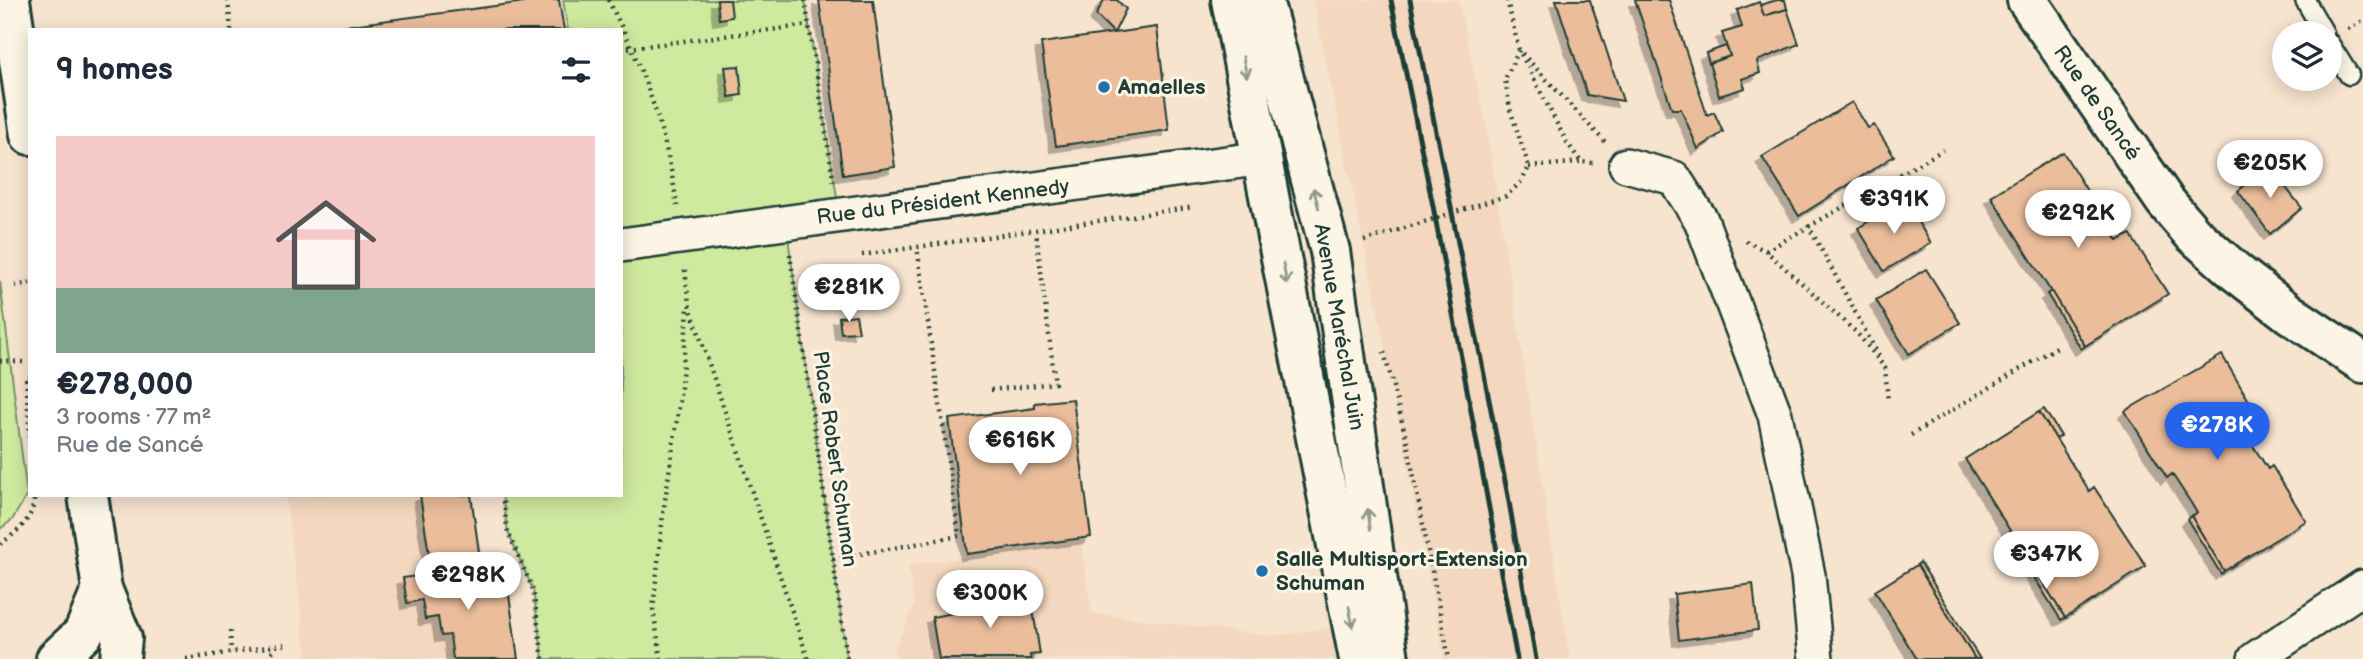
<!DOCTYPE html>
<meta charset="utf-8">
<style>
body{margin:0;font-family:"Balsamiq Sans",sans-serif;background:#f2f2f3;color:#1f2937;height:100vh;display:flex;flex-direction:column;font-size:26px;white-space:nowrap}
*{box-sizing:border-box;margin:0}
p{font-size:23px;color:#747a83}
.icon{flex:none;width:38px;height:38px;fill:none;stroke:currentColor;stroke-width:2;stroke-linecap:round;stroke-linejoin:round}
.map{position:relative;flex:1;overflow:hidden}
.sheet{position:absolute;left:28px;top:28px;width:595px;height:469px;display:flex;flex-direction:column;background:#fff;border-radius:0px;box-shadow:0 4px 18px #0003}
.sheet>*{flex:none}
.tools{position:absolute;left:2272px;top:21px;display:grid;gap:14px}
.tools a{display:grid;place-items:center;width:70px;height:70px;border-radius:50%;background:#fff;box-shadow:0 4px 18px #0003;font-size:35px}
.price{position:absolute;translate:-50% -60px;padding:0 16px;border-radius:24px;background:#fff;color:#222;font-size:23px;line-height:46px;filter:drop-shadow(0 2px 4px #0008)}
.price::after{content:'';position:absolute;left:50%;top:42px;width:21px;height:16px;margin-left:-10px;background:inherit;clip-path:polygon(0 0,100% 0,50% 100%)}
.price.active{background:#2563eb;color:#fff}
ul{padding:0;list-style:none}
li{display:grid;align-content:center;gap:14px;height:371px;padding:0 28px}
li+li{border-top:2px solid #e0e1e3}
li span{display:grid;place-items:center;height:217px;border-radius:0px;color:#555}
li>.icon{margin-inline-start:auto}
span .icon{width:126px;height:126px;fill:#fffc;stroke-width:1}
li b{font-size:30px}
h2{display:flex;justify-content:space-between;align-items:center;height:84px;padding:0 28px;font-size:30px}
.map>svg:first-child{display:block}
</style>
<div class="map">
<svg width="2363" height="659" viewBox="0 0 2363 659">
<defs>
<filter id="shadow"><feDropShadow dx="-6" dy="6" stdDeviation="0" flood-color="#0004"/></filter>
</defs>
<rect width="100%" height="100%" fill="#f7e4cf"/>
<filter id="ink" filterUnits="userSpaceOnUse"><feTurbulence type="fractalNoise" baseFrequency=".0143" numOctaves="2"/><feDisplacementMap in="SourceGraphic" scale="14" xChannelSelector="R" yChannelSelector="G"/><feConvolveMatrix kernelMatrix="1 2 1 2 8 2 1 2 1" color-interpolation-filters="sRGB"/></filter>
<g filter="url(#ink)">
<g fill="#f3d8bf">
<path d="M1313,0H1458L1485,119L1570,659H1444L1389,367Z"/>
<path d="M285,495H471L483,574L494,573L495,582L507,581L518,659H307Z"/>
<path d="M1081,542L1092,613L1270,636L1337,627L1341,659H895L894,651L914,606L908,565Z"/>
</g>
<g fill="#cfe99f" stroke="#77936a" stroke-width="2">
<path d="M563,0H805L840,216L786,223L847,659H543L533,590L508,532L502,495H621V30H568Z"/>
<path d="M0,281L27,495L12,520L0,529Z"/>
</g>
<g fill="#ebbd9b" stroke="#1f3d34" stroke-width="2" filter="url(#shadow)">
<path d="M540,0H559L564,30H314Z"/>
<path d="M717,0H730L732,17L719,19Z"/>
<path d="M819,0H873L895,167L843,175Z"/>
<path d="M1104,0H1117L1126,9L1114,33L1096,15Z"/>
<path d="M1556,0H1590L1623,101L1587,95Z"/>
<path d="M1635,0H1669L1707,115L1714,112L1723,132L1698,149L1681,109H1672Z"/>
<path d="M1777,0H1785L1787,9L1764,16L1760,5Z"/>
<path d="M1759,2L1764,16L1787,9L1799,44L1757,61L1760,73L1742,79L1745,88L1719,96L1709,63L1730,56L1722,33L1742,27L1737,10Z"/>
<path d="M1157,27L1169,130L1056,146L1041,43Z"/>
<path d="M1726,46L1730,56L1709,63L1706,53Z"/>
<path d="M739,66L742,95L729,97L725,67Z"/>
<path d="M1852,102L1868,128L1874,125L1894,156L1799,216L1762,157Z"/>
<path d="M2063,152L2118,241L2130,234L2168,294L2085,346L1991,196Z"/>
<path d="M2268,165L2302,208L2270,234L2238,191Z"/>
<path d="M1904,200L1931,243L1884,271L1858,228Z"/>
<path d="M1926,269L1960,323L1909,354L1876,300Z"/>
<path d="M2051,291L2085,346L2081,349L2047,294Z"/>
<path d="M856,315L859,332L841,333L839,317Z"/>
<path d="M2222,355L2255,411L2237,421L2268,469L2272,466L2306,521L2224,571L2191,516L2197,513L2191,503L2172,474L2167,478L2125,411Z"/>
<path d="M1073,399L1091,537L967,554L949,419L1035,408V403Z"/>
<path d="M2044,409L2061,436L2056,439L2039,412Z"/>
<path d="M2039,412L2089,491L2094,487L2146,566L2065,618L1965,459Z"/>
<path d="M420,495H471L481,566L432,574Z"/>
<path d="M2191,516L2224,571L2221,574L2187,519Z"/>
<path d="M1920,562L1980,659H1975L1917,565Z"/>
<path d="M2031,563L2065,618L2061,620L2027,566Z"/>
<path d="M1917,565L1975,659H1917L1875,591Z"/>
<path d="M481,566L483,574L494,573L495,582L507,581L518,659H453L450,635L441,636L438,617L425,619L422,600L407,603L403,578Z"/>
<path d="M1753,584L1758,630L1679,640L1674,594Z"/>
<path d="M1030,591L1040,654L1030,655L1031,659H939L932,617L979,608L978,599Z"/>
</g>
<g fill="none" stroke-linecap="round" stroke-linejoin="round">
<defs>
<g id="lane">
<path d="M2305,0L2324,33"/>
<path d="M2329,43L2349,75"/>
</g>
<g id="street">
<path d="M1626,165L1674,178L1701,220L1775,415L1808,575L1816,659"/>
<path d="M621,245L1264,158"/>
<path d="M2255,659L2363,587"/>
</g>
<g id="secondary">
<path d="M10,0L30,135"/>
<path d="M1231,0L1359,659"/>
<path d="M1263,0L1330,251L1389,659"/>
<path d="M2027,0L2165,201L2193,234L2237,273L2290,314L2363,363"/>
<path d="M88,495L102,589L122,638L120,659"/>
<path d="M56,659L83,634L102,589"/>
</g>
</defs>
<use href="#lane" stroke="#1f3d34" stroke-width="23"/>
<use href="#street" stroke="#1f3d34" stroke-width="38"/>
<use href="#secondary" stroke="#1f3d34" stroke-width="44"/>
<g stroke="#1f3d34" stroke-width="4.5" stroke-dasharray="2 5" stroke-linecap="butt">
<path d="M228,0L231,30"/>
<path d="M608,0C643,66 667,132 677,206"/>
<path d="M805,0L834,184"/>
<path d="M1507,0L1519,50L1605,142"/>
<path d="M2348,29L2363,21"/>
<path d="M621,49L809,25"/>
<path d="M1529,167L1581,162"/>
<path d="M1808,225L1880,358"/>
<path d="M1364,241L1506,196L1522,181L1529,167L1510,109L1505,79L1519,50L1566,141L1581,162L1593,163"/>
<path d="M1746,241L1766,251L1857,333L1885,368L1888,401"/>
<path d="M1766,251L1943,150"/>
<path d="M790,254L847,659"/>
<path d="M862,255L1194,207"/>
<path d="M685,270L689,304L808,659"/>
<path d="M15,286L30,283"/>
<path d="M1384,352L1407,441L1449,659"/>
<path d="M0,361L24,362"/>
<path d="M30,376H26L30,439"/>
<path d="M991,390L1055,383L1036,232"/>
<path d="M1911,435L2057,347"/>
<path d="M502,495L508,532L533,590L543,659"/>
<path d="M0,544C18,532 35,518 34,495"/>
<path d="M833,559L959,536L917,247"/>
<path d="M230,631L231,652"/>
<path d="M186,659L288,644"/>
<path d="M269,659L275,646"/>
<path d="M661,659L653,609L663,514L680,399L688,308"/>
</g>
<use href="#lane" stroke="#fcf5e5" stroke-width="18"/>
<use href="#street" stroke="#fcf5e5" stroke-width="33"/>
<use href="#secondary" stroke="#fcf5e5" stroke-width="38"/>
<g stroke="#1f3d34" stroke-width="5">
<path d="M1391,0L1433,206L1517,659"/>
<path d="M1410,0L1508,496L1536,659"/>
</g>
</g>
<defs><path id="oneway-shaft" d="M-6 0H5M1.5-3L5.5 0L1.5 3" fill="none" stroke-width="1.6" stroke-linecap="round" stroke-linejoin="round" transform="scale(1.75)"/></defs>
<g stroke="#8e998c">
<use href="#oneway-shaft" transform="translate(1245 67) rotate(78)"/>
<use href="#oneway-shaft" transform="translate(1316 198) rotate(-105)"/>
<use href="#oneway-shaft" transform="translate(1285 274) rotate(79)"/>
<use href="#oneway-shaft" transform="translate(1369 519) rotate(-98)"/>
<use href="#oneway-shaft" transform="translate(1351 617) rotate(79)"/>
</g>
</g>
<g fill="#1f6fb2" stroke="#fcf5e5" stroke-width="2.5">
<circle cx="1104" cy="87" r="7"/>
<circle cx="1262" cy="571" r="7"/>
</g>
<g text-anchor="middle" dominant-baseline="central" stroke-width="6" stroke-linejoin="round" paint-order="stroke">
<g font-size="21" font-weight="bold" fill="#1f3d34" stroke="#fcf5e5" text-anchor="start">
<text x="1118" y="87">Amaelles</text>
<text x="1276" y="559">Salle Multisport-Extension<tspan x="1276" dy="24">Schuman</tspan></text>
</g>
<g font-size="21" fill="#1f3d34" stroke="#fcf5e5">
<text transform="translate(2097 103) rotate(55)">Rue de Sancé</text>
<text transform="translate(943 202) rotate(-7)">Rue du Président Kennedy</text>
<text transform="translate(1339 327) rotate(80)">Avenue Maréchal Juin</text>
<text transform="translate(835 459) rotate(82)">Place Robert Schuman</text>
</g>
</g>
</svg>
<div class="tools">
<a><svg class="icon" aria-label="layers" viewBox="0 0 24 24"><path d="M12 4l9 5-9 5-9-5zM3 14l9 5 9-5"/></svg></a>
</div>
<b class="price" style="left:2270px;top:200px">€205K</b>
<b class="price" style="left:1894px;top:236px">€391K</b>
<b class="price" style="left:2078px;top:250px">€292K</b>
<b class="price" style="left:849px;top:324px">€281K</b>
<b class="price active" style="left:2217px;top:462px">€278K</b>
<b class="price" style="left:1020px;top:477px">€616K</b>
<b class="price" style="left:2046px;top:591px">€347K</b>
<b class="price" style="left:468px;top:612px">€298K</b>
<b class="price" style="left:990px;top:630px">€300K</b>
<section class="sheet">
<h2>9 homes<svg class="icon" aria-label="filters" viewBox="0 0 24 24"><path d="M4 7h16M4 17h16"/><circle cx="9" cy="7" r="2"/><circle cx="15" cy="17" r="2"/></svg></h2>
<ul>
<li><span style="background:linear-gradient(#f6c9c9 70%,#7fa58c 0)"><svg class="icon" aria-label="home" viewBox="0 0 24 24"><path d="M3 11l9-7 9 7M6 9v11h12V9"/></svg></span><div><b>€278,000</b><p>3 rooms · 77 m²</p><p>Rue de Sancé</p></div></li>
</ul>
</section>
</div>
